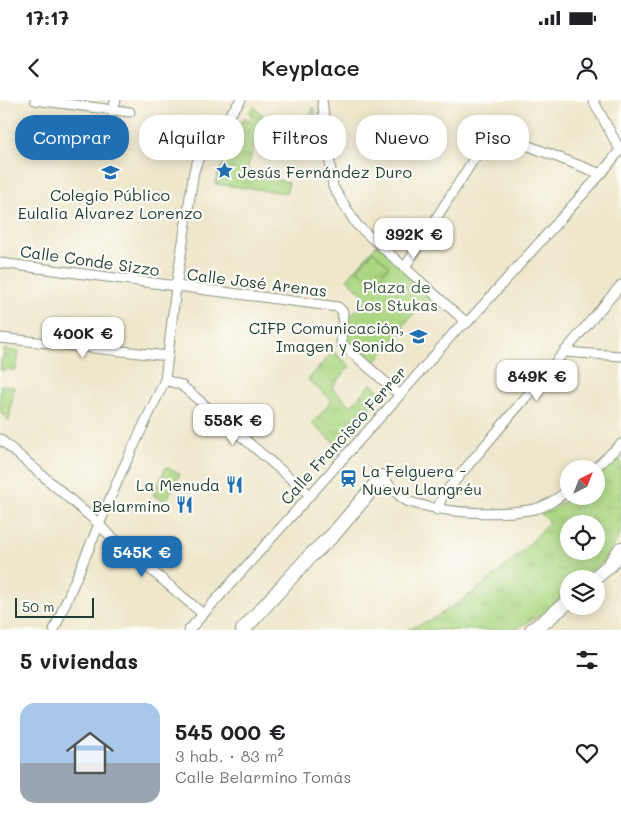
<!DOCTYPE html>
<html lang="es">
<meta charset="utf-8">
<style>
body{margin:0;font-family:Mali,sans-serif;background:#f2f2f2;color:#202124;height:100vh;display:flex;flex-direction:column;font-size:19px;white-space:nowrap}
*{box-sizing:border-box;margin:0}
p{font-size:16px;color:#757577}
.icon{flex:none;width:28px;height:28px;fill:none;stroke:currentColor;stroke-width:2;stroke-linecap:round;stroke-linejoin:round}
.map{position:relative;height:530px;overflow:hidden}
.details{display:flex;flex-direction:column;background:#fff;flex:1}
.details>*{flex:none}
.banner{position:absolute;left:15px;top:15px;width:591px;height:45px;display:flex;gap:10px}
.needle{width:32px;rotate:42deg}
.fabs{position:absolute;left:560px;top:360px;display:grid;gap:10px}
.fabs a{display:grid;place-items:center;width:45px;height:45px;border-radius:50%;background:#fff;box-shadow:0 2px 12px #0003;font-size:25px}
.scale{position:absolute;left:15px;bottom:12px;width:79px;box-sizing:border-box;padding-left:5px;border:2px solid #1f3d34;border-top:0;font-size:14px;line-height:18px;white-space:nowrap;color:#1f3d34;-webkit-text-stroke:4px #fdfcf7;paint-order:stroke}
.price{position:absolute;translate:-50% -42px;padding:0 11px;border-radius:10px;background:#fff;color:#222;font-size:16px;line-height:32px;filter:drop-shadow(0 1px 2px #0008)}
.price::after{content:'';position:absolute;left:50%;top:30px;width:15px;height:11px;margin-left:-8px;background:inherit;clip-path:polygon(0 0,100% 0,50% 100%)}
.price.current{background:#1f6fb2;color:#fff}
ul{padding:0;list-style:none}
li{display:flex;align-items:center;gap:15px;height:125px;padding:0 20px}
li span{display:grid;place-items:center;flex:none;width:140px;height:100px;border-radius:15px;color:#555}
li>.icon{margin-inline-start:auto}
span .icon{width:60px;height:60px;fill:#fffc;stroke-width:1}
li b{font-size:21px}
h2{display:flex;justify-content:space-between;align-items:center;height:60px;padding:0 20px;font-size:21px}
.pill{padding:0 18px;border-radius:20px;background:#fff;box-shadow:0 2px 12px #0003;font-size:18px;line-height:45px}
.pill.current{background:#1f6fb2;color:#fff}
.status{display:flex;justify-content:space-between;align-items:center;height:35px;padding:0 25px;background:#fff;direction:ltr}
.status svg{height:14px;fill:currentColor}
header{display:flex;justify-content:space-between;align-items:center;height:65px;padding:0 20px;background:#fff;font-size:22px;font-weight:600}
.map>svg:first-child{display:block}
</style>
<div class="status"><b>17:17</b><svg viewBox="0 0 49 12"><path d="M0 12V9h3v3zM5 12V6h3v6zM10 12V3h3v9zM15 12V0h3v12zM26 1h20v11H26zM47 4h2v5h-2z"/></svg></div>
<header><svg class="icon" aria-label="back" viewBox="0 0 24 24"><path d="M15 5l-7 7 7 7"/></svg>Keyplace<svg class="icon" aria-label="person" viewBox="0 0 24 24"><circle cx="12" cy="8" r="4"/><path d="M4 21q1-7 8-7t8 7"/></svg></header>
<div class="map">
<svg width="621" height="530" viewBox="0 0 621 530">
<defs>
<pattern id="grass-tufts" width="24" height="20" patternUnits="userSpaceOnUse" patternTransform="scale(1.25)"><rect width="24" height="20" fill="#acd782"/><path d="M3 7l-1-3M5 7V3M7 7l1-3M15 17l-1-3M17 17v-4M19 17l1-3" fill="none" stroke="#94b971"/></pattern>
</defs>
<rect width="100%" height="100%" fill="#fdfcf7"/>
<filter id="ink" filterUnits="userSpaceOnUse"><feTurbulence type="fractalNoise" baseFrequency=".02" numOctaves="2"/><feDisplacementMap in="SourceGraphic" scale="10" xChannelSelector="R" yChannelSelector="G"/><feConvolveMatrix kernelMatrix="1 2 1 2 8 2 1 2 1" color-interpolation-filters="sRGB"/></filter>
<filter id="wash" filterUnits="userSpaceOnUse"><feTurbulence type="fractalNoise" baseFrequency=".0096" numOctaves="4" result="noise"/><feDisplacementMap in="SourceGraphic" scale="20" xChannelSelector="R" yChannelSelector="G"/><feGaussianBlur stdDeviation="1.12" result="paint"/><feColorMatrix in="noise" values="0 0 0 0 0 0 0 0 0 0 0 0 0 0 0 0 0 1.4 0 .05"/><feComposite in="paint" operator="in"/></filter>
<g filter="url(#wash)">
<rect width="100%" height="100%" fill="#efe7cb"/>
<g fill="url(#grass-tufts)" stroke="#668a5b" fill-rule="evenodd">
<path d="M254,7L263,15L247,70L289,83L286,93L215,84C219,65 232,50 243,35L237,29L245,17L249,20L253,16L249,12Z"/>
<path d="M313,7L315,9L319,51L317,52L309,50L312,39L305,36Z"/>
<path d="M373,151L389,166L374,184L357,169Z"/>
<path d="M4,250L19,251L16,270L5,269L4,271L0,270L1,259H3Z"/>
<path d="M333,251L350,266L332,288L351,306L371,284L383,294L337,345L312,324L332,300L308,280Z"/>
<path d="M0,285L14,287L9,321L0,312Z"/>
<path d="M621,353V433L604,461L583,479H569V491L541,515L514,530H407C418,525 429,521 439,515C480,490 518,459 549,422L541,414L553,410L571,396H596V374ZM569,424H596V451H569Z"/>
</g>
<g fill="#acd782" stroke="#668a5b" fill-rule="evenodd">
<path d="M378,143L435,194L426,205L423,203L403,226L405,228L372,265C359,254 337,242 346,222C350,214 362,205 368,199L347,179ZM373,151L389,166L374,184L357,169Z"/>
<path d="M166,367L180,374L166,401L153,395Z"/>
</g>
</g>
<g filter="url(#ink)">
<g fill="none" stroke-linecap="round" stroke-linejoin="round">
<defs>
<g id="street">
<path d="M35,0L130,12"/>
<path d="M322,0L333,87L357,125L467,223"/>
<path d="M593,0L620,50"/>
<path d="M112,10L116,0"/>
<path d="M0,163L338,207L343,212L341,243L400,295"/>
<path d="M405,167L488,37L529,46L601,74"/>
<path d="M0,238L168,256"/>
<path d="M564,252L621,256"/>
<path d="M165,280L181,285L310,395"/>
<path d="M0,339L99,424L105,431L203,514"/>
<path d="M594,369L621,344"/>
<path d="M382,377C391,385 396,396 407,401C411,403 417,404 421,405C454,414 503,415 535,409C548,406 559,397 569,390"/>
<path d="M437,410L443,395L621,185"/>
<path d="M54,530L121,373L165,280L176,187L194,71L201,52L241,0"/>
<path d="M189,530L400,295L458,228L467,223L601,74L621,49"/>
</g>
<g id="secondary">
<path d="M594,479L610,465L621,449"/>
<path d="M243,530L310,456L333,435L382,377"/>
<path d="M532,530L545,521L569,501"/>
</g>
</defs>
<use href="#street" stroke="#879280" stroke-width="11"/>
<use href="#secondary" stroke="#879280" stroke-width="16"/>
<use href="#street" stroke="#fff" stroke-width="9"/>
<use href="#secondary" stroke="#fff" stroke-width="14"/>
</g>
</g>
<defs>
<symbol id="sight-bare" viewBox="-9 -9 18 18"><path d="M0-6L1.8-2.2L6-1.7L2.9 1.2L3.7 5.4L0 3.3L-3.7 5.4L-2.9 1.2L-6-1.7L-1.8-2.2Z" fill="#1f6fb2" stroke="#fdfcf7" stroke-width="2.5" paint-order="stroke"/></symbol>
<symbol id="school-bare" viewBox="-9 -9 18 18"><path d="M0-5L7-2L0 1L-7-2ZM-4 1L0 2.5L4 1V4Q0 6-4 4Z" fill="#1f6fb2" stroke="#fdfcf7" stroke-width="2.5" paint-order="stroke"/></symbol>
<symbol id="university-bare" viewBox="-9 -9 18 18"><path d="M0-5L7-2L0 1L-7-2ZM-4 1L0 2.5L4 1V4Q0 6-4 4Z" fill="#1f6fb2" stroke="#fdfcf7" stroke-width="2.5" paint-order="stroke"/></symbol>
<symbol id="station-bare" viewBox="-9 -9 18 18"><path d="M-3-6H3Q5-6 5-4V2Q5 4 3 4L4.5 6H3L1.5 4h-3L-3 6H-4.5L-3 4Q-5 4-5 2V-4Q-5-6-3-6ZM-3.5-4v3h7v-3ZM-3.5 1v1.5H-2V1ZM2 1v1.5H3.5V1Z" fill="#1f6fb2" stroke="#fdfcf7" stroke-width="2.5" paint-order="stroke"/></symbol>
<symbol id="restaurant-bare" viewBox="-9 -9 18 18"><path d="M-5-6h1v4h1v-4h1v4h1v-4h1v5L-1.5 .5V6h-2V.5L-5-1ZM5-6V6H3V1.5H1.5Q1.5-4 5-6Z" fill="#1f6fb2" stroke="#fdfcf7" stroke-width="2.5" paint-order="stroke"/></symbol>
</defs>
<g fill-rule="evenodd">
<use href="#sight-bare" x="212" y="58" width="25" height="25"/>
<use href="#school-bare" x="98" y="60" width="25" height="25"/>
<use href="#university-bare" x="406" y="224" width="25" height="25"/>
<use href="#station-bare" x="336" y="366" width="25" height="25"/>
<use href="#restaurant-bare" x="222" y="372" width="25" height="25"/>
<use href="#restaurant-bare" x="172" y="392" width="25" height="25"/>
</g>
<g text-anchor="middle" dominant-baseline="central" stroke-width="4.5" stroke-linejoin="round" paint-order="stroke">
<g font-size="16" fill="#1f3d34" stroke="#fdfcf7" text-anchor="end">
<text x="238" y="71" text-anchor="start">Jesús Fernández Duro</text>
<text x="110" y="94" text-anchor="middle">Colegio Público<tspan x="110" dy="18">Eulalia Alvarez Lorenzo</tspan></text>
<text x="404" y="227">CIFP Comunicación,<tspan x="404" dy="18">Imagen y Sonido</tspan></text>
<text x="362" y="370" text-anchor="start">La Felguera -<tspan x="362" dy="18">Nuevu Llangréu</tspan></text>
<text x="220" y="384">La Menuda</text>
<text x="170" y="405">Belarmino</text>
</g>
<g font-size="16" fill="#1f3d34" stroke="#fdfcf7">
<text transform="translate(90 160) rotate(8)">Calle Conde Sizzo</text>
<text transform="translate(257 182) rotate(7)">Calle José Arenas</text>
<text transform="translate(343 335) rotate(-48)">Calle Francisco Ferrer</text>
</g>
<g font-size="16" fill="#3b5c44" stroke="#fdfcf7">
<text x="397" y="186">Plaza de<tspan x="397" dy="18">Los Stukas</tspan></text>
</g>
</g>
</svg>
<div class="fabs">
<a><svg class="needle" viewBox="-14 -14 28 28"><path d="M0-13l5 13h-10z" fill="#e53935"/><path d="M0 13l5-13h-10z" fill="#757577"/></svg></a>
<a><svg class="icon" aria-label="locate" viewBox="0 0 24 24"><circle cx="12" cy="12" r="6"/><path d="M12 2v4M12 18v4M2 12h4M18 12h4"/></svg></a>
<a><svg class="icon" aria-label="layers" viewBox="0 0 24 24"><path d="M12 4l9 5-9 5-9-5zM3 14l9 5 9-5"/></svg></a>
</div>
<div class="scale">50 m</div>
<b class="price" style="left:414px;top:160px">392K €</b>
<b class="price" style="left:83px;top:259px">400K €</b>
<b class="price" style="left:537px;top:302px">849K €</b>
<b class="price" style="left:233px;top:346px">558K €</b>
<b class="price current" style="left:142px;top:478px">545K €</b>
<div class="banner">
<a class="pill current">Comprar</a>
<a class="pill">Alquilar</a>
<a class="pill">Filtros</a>
<a class="pill">Nuevo</a>
<a class="pill">Piso</a>
</div>
</div>
<section class="details">
<h2>5 viviendas<svg class="icon" aria-label="filters" viewBox="0 0 24 24"><path d="M4 7h16M4 17h16"/><circle cx="9" cy="7" r="2"/><circle cx="15" cy="17" r="2"/></svg></h2>
<ul>
<li><span style="background:linear-gradient(#a9c7e8 60%,#9aa5b1 0)"><svg class="icon" aria-label="home" viewBox="0 0 24 24"><path d="M3 11l9-7 9 7M6 9v11h12V9"/></svg></span><div><b>545 000 €</b><p>3 hab. · 83 m²</p><p>Calle Belarmino Tomás</p></div><svg class="icon" aria-label="heart" viewBox="0 0 24 24"><path d="M12 20l-8-8c-3-5 5-10 8-4 3-6 11-1 8 4z"/></svg></li>
</ul>
</section>
